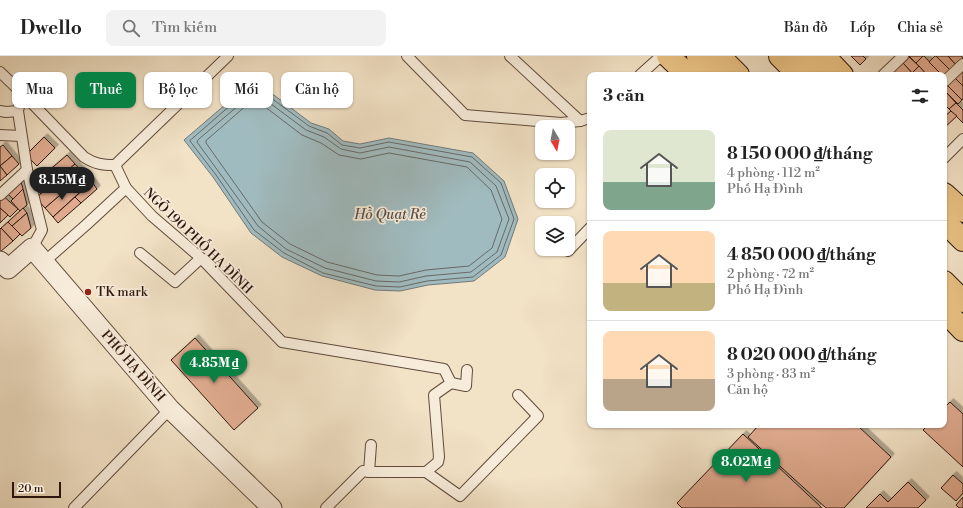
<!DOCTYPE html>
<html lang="vi">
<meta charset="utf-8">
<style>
body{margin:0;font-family:"Libre Bodoni",serif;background:#f2f2f2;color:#222;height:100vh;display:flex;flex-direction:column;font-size:15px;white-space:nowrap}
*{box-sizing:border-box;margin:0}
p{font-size:13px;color:#767676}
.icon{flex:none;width:22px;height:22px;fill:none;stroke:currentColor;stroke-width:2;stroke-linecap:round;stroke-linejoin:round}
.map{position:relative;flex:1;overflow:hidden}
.sheet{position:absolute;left:587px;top:16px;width:360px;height:356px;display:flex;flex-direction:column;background:#fff;border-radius:8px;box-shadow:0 1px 3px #0004}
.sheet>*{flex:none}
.hud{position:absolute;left:12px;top:16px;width:380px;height:36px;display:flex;gap:8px}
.needle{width:26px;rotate:170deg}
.fabs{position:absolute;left:535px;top:64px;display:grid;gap:8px}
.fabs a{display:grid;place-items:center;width:40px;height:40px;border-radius:8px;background:#fff;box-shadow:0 1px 3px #0004;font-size:20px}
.scale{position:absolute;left:12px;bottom:10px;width:49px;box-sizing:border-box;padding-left:4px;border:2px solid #30170e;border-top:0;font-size:11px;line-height:14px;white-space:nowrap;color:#30170e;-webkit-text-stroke:3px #f7ecda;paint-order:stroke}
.price{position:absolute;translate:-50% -34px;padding:0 9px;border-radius:14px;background:#0b8043;color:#fff;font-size:13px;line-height:26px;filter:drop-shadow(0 1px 2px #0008)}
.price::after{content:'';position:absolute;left:50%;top:24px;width:12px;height:9px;margin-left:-6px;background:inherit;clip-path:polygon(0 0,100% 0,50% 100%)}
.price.on{background:#222;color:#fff}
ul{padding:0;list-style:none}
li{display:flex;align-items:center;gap:12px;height:100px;padding:0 16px}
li+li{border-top:1px solid #e0e0e0}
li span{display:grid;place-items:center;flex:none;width:112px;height:80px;border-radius:8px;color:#555}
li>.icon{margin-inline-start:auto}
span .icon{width:48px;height:48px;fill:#fffc;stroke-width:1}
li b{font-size:17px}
h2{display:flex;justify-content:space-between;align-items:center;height:48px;padding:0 16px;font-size:17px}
.chip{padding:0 14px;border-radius:8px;background:#fff;box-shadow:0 1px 3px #0004;font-size:14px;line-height:36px}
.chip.on{background:#0b8043;color:#fff}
header{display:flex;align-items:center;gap:24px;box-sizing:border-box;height:56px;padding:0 20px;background:#fff;border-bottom:1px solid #e0e0e0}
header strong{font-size:19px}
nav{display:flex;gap:22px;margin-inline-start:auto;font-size:14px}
.search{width:280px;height:36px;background:#f2f2f2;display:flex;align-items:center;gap:10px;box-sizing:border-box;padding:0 14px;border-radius:8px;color:#767676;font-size:15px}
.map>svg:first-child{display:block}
</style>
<header>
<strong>Dwello</strong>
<div class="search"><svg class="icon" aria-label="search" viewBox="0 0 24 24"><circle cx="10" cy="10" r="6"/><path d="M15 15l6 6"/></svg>Tìm kiếm</div>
<nav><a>Bản đồ</a><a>Lớp</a><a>Chia sẻ</a></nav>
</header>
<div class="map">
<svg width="963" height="452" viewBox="0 0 963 452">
<defs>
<filter id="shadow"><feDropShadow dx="3.5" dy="-3.5" stdDeviation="0" flood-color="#0004"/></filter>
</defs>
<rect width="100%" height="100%" fill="#f2e2c6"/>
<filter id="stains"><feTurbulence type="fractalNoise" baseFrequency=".005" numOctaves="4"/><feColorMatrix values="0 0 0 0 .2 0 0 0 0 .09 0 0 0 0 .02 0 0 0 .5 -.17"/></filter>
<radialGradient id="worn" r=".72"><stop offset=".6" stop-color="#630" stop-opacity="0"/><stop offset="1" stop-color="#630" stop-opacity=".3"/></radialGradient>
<path fill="#a0bbbf" stroke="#737978" d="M254,24L311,67L329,73L343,85L360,88L389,82L473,97L504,125L518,163L505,201L474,225L428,229L400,235L375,234L322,220L282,201L251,177L213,121L184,84Z"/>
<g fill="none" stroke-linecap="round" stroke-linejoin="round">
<g stroke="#686966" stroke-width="1">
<path d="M253,30H255L309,70L327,77L342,89L360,92L389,86L472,101L501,127L514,163L501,199L473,221L427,225L400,231L376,230L323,217L284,197L254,174L216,119L190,85Z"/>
<path d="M255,36L306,74L324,81L341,93L360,97L389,91L470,106L496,130L509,163L497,196L471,216L426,220L399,226L376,225L325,212L286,193L258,170L197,86L198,84Z"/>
<path d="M253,44H256L302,79L321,87L339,99L361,103L389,97L467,111L491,134L502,163L492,192L469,210L426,214L399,220L377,219L327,206L290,188L262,166L206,87V85Z"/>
</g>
</g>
<g fill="#e2ad92" stroke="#30170e" filter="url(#shadow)">
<path d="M851,0H863L866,3L860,9Z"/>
<path d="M908,0L919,10L912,17L902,6Z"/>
<path d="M909,0H923L916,7Z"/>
<path d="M923,0H924L942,19H927L916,7Z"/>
<path d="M935,0H936L952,16L944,21V19H942L929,6Z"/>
<path d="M936,0H948L958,11L952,16Z"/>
<path d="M948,0H961L963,2V6L958,11Z"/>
<path d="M903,7L914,19H890Z"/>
<path d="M919,10L927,19H914L912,17Z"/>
<path d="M960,12L963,15V30L953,20Z"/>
<path d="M953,20L963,30V43L962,44L945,27Z"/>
<path d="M945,27L962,44L958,48L944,34V28Z"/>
<path d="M944,34L956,47L949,53L944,48Z"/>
<path d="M956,47L963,54V67L949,53Z"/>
<path d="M951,55L957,60L944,72V61Z"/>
<path d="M44,81L55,92L37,110L26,99Z"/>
<path d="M3,89L12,100L0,110V91Z"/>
<path d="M67,99L75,108L41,138L32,129Z"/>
<path d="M12,100L19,108L7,119L0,110Z"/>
<path d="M75,108L84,118L72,129L63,118Z"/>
<path d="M0,110L7,119L0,125Z"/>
<path d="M63,118L72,129L45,152L36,142Z"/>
<path d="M84,118L92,126L79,137L72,129Z"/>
<path d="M20,122L23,133L13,143L6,136Z"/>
<path d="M92,126L97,133L81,147L75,141Z"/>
<path d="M72,129L79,137L53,161L45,152Z"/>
<path d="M23,133L27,149L20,155L11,145Z"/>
<path d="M2,139L18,153L10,161L0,152V142Z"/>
<path d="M75,141L81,147L58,167L53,161Z"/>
<path d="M0,152L8,159L0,167Z"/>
<path d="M23,152L27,157L12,170L8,166Z"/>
<path d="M27,157L31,172L22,180L12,170Z"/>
<path d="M8,166L20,178L13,185L1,172Z"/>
<path d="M1,172L13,185L0,196V173Z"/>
<path d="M195,282L258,352L234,374L171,304Z"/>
<path d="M950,346L963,358V411L923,374L928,369H944V352Z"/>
<path d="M759,369H857L891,401L844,452H826L748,381Z"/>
<path d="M743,378L822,452H682L677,447Z"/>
<path d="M953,419L963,428V437L956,445L941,432Z"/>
<path d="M908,426L926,444L918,452H866L880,438L888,446Z"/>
<path d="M963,441V452H959L956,449Z"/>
</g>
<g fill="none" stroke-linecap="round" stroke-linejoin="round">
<defs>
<g id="service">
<path d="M228,0L115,109L126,132L152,160L201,202L282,286L444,313L451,327L434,339L439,401L438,406L426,416H369L363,415L326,452"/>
<path d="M407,0L465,59L561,67L580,65L590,62"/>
<path d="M510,0L580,65"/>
<path d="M0,16L25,40L84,101C95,108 102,109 115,109"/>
<path d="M640,19L661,0"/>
<path d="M883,19L903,0"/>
<path d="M944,26L963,8"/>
<path d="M25,40L20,46L18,55L27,114L42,174L32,192"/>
<path d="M0,55L6,56L18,55"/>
<path d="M0,79L21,80"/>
<path d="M944,102L963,83"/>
<path d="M0,139L27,114"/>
<path d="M568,195L590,172"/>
<path d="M140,197L175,226L201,202"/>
<path d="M44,206L86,169L126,132"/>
<path d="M451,327L466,330L467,314"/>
<path d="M369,416L371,389"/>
<path d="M426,416L460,440L538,360L518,339"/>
<path d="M74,452L170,353"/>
</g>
<path id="minor" d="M0,205L8,213L32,192L170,353L272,452"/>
<g id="primary">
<path d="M668,0L688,19"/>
<path d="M824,0L842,19"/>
<path d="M944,254L963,274"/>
</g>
<g id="motorway">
<path d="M698,0L717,19"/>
<path d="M719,0L738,19"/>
<path d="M780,0L799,19"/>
<path d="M801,0L820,19"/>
<path d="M944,138L963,155"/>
<path d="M944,165L963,184"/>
<path d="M944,226L963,245"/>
</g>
</defs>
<use href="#service" stroke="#604a3c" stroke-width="12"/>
<use href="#minor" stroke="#604a3c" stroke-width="21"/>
<use href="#primary" stroke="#30170e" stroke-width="24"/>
<use href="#motorway" stroke="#30170e" stroke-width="24"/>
<use href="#service" stroke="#f7ecda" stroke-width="10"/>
<use href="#minor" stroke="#f7ecda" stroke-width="19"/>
<use href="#primary" stroke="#e9c183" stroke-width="22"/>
<use href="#motorway" stroke="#e9c183" stroke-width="22"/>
</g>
<circle fill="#8f2418" stroke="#f7ecda" stroke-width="1.5" cx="88" cy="236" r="4"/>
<g text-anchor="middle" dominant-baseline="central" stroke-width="3.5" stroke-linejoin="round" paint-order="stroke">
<g font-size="13" fill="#30170e" stroke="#f7ecda">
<text transform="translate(198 185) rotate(44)">NGÕ 190 PHỐ HẠ ĐÌNH</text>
<text transform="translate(133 310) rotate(49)">PHỐ HẠ ĐÌNH</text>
</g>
<g font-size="13" fill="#30170e" stroke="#f7ecda" text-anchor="start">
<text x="96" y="236">TK mark</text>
</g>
<g font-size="14" font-style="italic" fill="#57504c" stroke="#f7ecda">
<text x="390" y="159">Hồ Quạt Rẻ</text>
</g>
</g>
<rect width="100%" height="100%" filter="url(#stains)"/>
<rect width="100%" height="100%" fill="url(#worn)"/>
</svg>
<div class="fabs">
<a><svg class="needle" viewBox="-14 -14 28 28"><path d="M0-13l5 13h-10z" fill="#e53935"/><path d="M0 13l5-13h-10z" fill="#767676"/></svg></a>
<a><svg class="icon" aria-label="locate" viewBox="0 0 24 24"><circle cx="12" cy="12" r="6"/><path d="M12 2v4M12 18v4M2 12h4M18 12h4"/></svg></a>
<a><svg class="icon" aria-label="layers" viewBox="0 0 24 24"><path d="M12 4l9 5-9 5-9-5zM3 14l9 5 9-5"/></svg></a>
</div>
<div class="scale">20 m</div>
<b class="price on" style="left:62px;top:145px">8.15M ₫</b>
<b class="price" style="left:214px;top:328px">4.85M ₫</b>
<b class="price" style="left:746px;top:427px">8.02M ₫</b>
<div class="hud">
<a class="chip">Mua</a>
<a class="chip on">Thuê</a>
<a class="chip">Bộ lọc</a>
<a class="chip">Mới</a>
<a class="chip">Căn hộ</a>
</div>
<section class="sheet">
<h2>3 căn<svg class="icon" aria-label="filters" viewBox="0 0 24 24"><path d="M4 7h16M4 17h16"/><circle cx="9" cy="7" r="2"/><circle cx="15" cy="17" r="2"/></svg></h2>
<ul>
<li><span style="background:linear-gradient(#dfe7d0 65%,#7fa58c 0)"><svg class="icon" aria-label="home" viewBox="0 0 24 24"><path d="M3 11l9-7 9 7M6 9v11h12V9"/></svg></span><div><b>8 150 000 ₫/tháng</b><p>4 phòng · 112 m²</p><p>Phố Hạ Đình</p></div></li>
<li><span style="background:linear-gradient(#ffd9b3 65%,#c2b280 0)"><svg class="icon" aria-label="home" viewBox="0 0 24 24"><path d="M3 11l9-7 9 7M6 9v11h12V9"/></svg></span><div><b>4 850 000 ₫/tháng</b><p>2 phòng · 72 m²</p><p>Phố Hạ Đình</p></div></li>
<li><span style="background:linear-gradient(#ffd9b3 60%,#b9a48a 0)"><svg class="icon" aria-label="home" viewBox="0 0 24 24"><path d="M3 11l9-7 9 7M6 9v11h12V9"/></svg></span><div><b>8 020 000 ₫/tháng</b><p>3 phòng · 83 m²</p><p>Căn hộ</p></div></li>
</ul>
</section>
</div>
